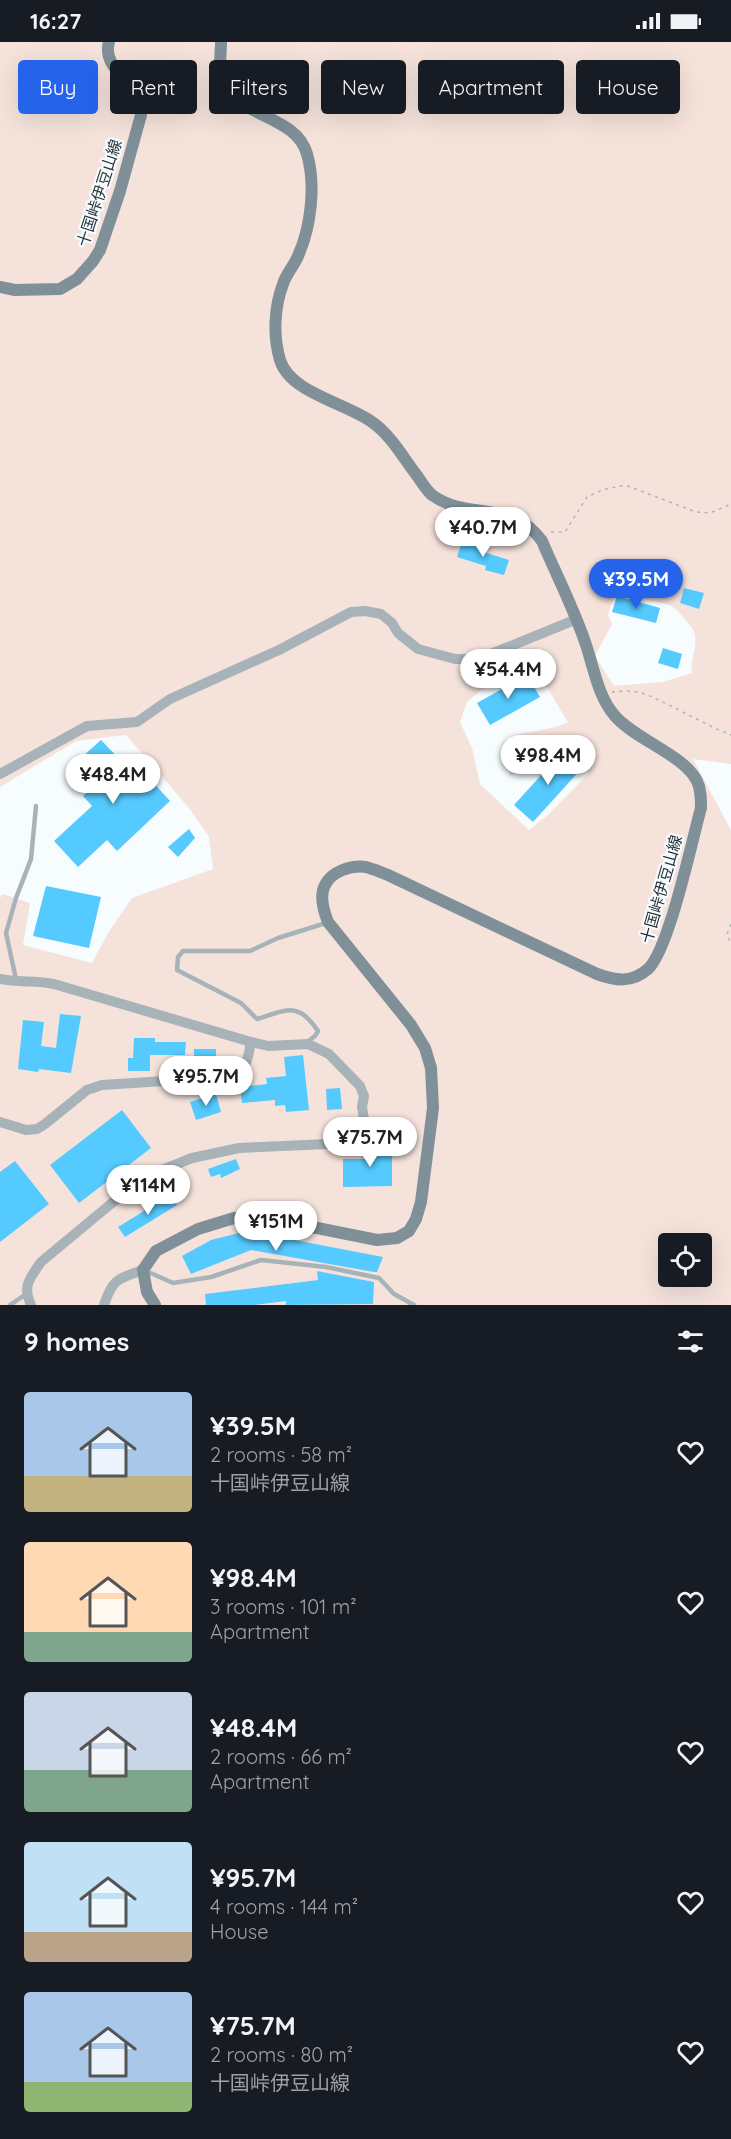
<!DOCTYPE html>
<meta charset="utf-8">
<style>
body{margin:0;font-family:Quicksand,"Noto Sans JP",sans-serif;background:#242831;color:#f1f3f6;height:100vh;display:flex;flex-direction:column;font-size:22px;white-space:nowrap}
*{box-sizing:border-box;margin:0}
p{font-size:20px;color:#9ea1a6}
.icon{flex:none;width:33px;height:33px;fill:none;stroke:currentColor;stroke-width:2;stroke-linecap:round;stroke-linejoin:round}
.map{position:relative;height:1263px;overflow:hidden}
.details{display:flex;flex-direction:column;background:#171b24;flex:1}
.details>*{flex:none}
.banner{position:absolute;left:18px;top:18px;width:696px;height:54px;display:flex;gap:12px}
.buttons{position:absolute;left:658px;top:1191px;display:grid;gap:12px}
.buttons a{display:grid;place-items:center;width:54px;height:54px;border-radius:6px;background:#171b24;box-shadow:0 6px 24px #0002;font-size:30px}
.price{position:absolute;translate:-50% -51px;padding:0 14px;border-radius:21px;background:#fff;color:#222;font-size:20px;line-height:39px;filter:drop-shadow(0 2px 3px #0008)}
.price::after{content:'';position:absolute;left:50%;top:36px;width:18px;height:14px;margin-left:-9px;background:inherit;clip-path:polygon(0 0,100% 0,50% 100%)}
.price.on{background:#2563eb;color:#fff}
ul{padding:0;list-style:none}
li{display:flex;align-items:center;gap:18px;height:150px;padding:0 24px}
li span{display:grid;place-items:center;flex:none;width:168px;height:120px;border-radius:6px;color:#555}
li>.icon{margin-inline-start:auto}
span .icon{width:72px;height:72px;fill:#fffc;stroke-width:1}
li b{font-size:26px}
h2{display:flex;justify-content:space-between;align-items:center;height:72px;padding:0 24px;font-size:26px}
.pill{padding:0 21px;border-radius:6px;background:#171b24;box-shadow:0 6px 24px #0002;font-size:21px;line-height:54px}
.pill.on{background:#2563eb;color:#fff}
.status{display:flex;justify-content:space-between;align-items:center;height:42px;padding:0 30px;background:#171b24;direction:ltr}
.status svg{height:16px;fill:currentColor}
.map>svg:first-child{display:block}
</style>
<div class="status"><b>16:27</b><svg viewBox="0 0 49 12"><path d="M0 12V9h3v3zM5 12V6h3v6zM10 12V3h3v9zM15 12V0h3v12zM26 1h20v11H26zM47 4h2v5h-2z"/></svg></div>
<div class="map">
<svg width="731" height="1263" viewBox="0 0 731 1263">
<rect width="100%" height="100%" fill="#f7fcff"/>
<path fill="#f5e3db" fill-rule="evenodd" d="M0,0H731V722L693,717L731,788V1263H0V856L3,852L30,861L23,903L92,921L108,891L132,856L213,827L209,795L189,766L126,693L76,699L0,745ZM615,552C627,555 662,559 671,564C678,568 694,586 695,593C697,607 690,617 692,631L663,640L614,644L595,614L612,582L608,573ZM521,629L545,642L568,680L556,685L515,693L502,702L510,734L544,715L564,708L586,712L588,732L549,772L529,788L480,742L472,706L460,680L467,660L491,640ZM669,1202H702V1234H669Z"/>
<g fill="#55caff">
<path d="M462,500L481,505L480,509L509,518L504,533L485,528L486,524L457,515Z"/>
<path d="M684,546L704,551L699,567L680,561Z"/>
<path d="M617,554L660,566L656,581L612,570Z"/>
<path d="M663,606L682,612L678,627L658,621Z"/>
<path d="M527,633L540,655L490,683L477,661Z"/>
<path d="M101,698L126,724L139,712L156,731L150,737L170,759L117,809L107,798L78,825L54,799L92,764L83,754L101,737L81,716Z"/>
<path d="M564,708L583,725L533,780L514,763Z"/>
<path d="M189,787L195,796L178,815L168,805Z"/>
<path d="M46,844L101,855L89,906L33,894Z"/>
<path d="M60,972L81,974L71,1031L39,1027L38,1030L18,1027L23,978L44,980L41,1004L56,1006Z"/>
<path d="M134,996H155V1000H186L185,1013H150V1029H128V1016H133Z"/>
<rect x="194" y="1007" width="22" height="12"/>
<path d="M303,1013L309,1068L286,1070L285,1063L275,1064V1058L242,1061L240,1045L267,1042L266,1036L286,1034L284,1015Z"/>
<path d="M340,1046L342,1067L327,1068L326,1047Z"/>
<path d="M216,1052L221,1070L196,1078L190,1060Z"/>
<path d="M122,1068L151,1106L79,1161L50,1123Z"/>
<path d="M392,1099V1144L343,1145V1117H372L371,1100Z"/>
<path d="M236,1117L240,1127L221,1136L220,1132L211,1135L208,1127Z"/>
<path d="M15,1119L49,1162L0,1200V1130Z"/>
<path d="M170,1153L177,1163L125,1195L118,1185Z"/>
<path d="M247,1189L383,1215L377,1230H374L251,1208L191,1232L182,1214L211,1198Z"/>
<path d="M317,1229L374,1240L373,1262L286,1263V1259L253,1263H206L205,1252L318,1238Z"/>
</g>
<g fill="none" stroke-linecap="round" stroke-linejoin="round">
<g stroke="#aeb5b9" stroke-width="1.5" stroke-dasharray="3 4.5" stroke-linecap="butt">
<path d="M551,490H565L587,455L602,448L625,443L696,470L710,471L731,462"/>
<path d="M612,650C622,649 635,648 645,652C674,664 701,681 731,693"/>
<path d="M731,882L727,892L731,902"/>
</g>
<g stroke="#a8b3b9" stroke-width="4.5">
<path d="M16,937L6,891L16,856L31,817L36,764"/>
<path d="M307,1000L315,994L318,989C298,959 287,968 257,977L241,961L177,928L178,915L183,909H250L278,896L326,881"/>
<path d="M146,1229L173,1241L211,1235L261,1218L326,1225L379,1236L394,1252L414,1263"/>
<path d="M10,1263L26,1252"/>
</g>
<g stroke="#a8b3b9" stroke-width="10">
<path d="M0,732L87,684L137,680L170,657L279,608L351,570L365,569L381,572L392,581L398,591L418,607L455,617H470L486,614L577,577"/>
<path d="M0,937C18,941 36,938 54,942L251,1000L268,1004L308,1002L329,1012L360,1044L364,1054L362,1065L364,1077L358,1088L328,1102L239,1106L192,1116L142,1136L41,1220C30,1236 22,1244 31,1263"/>
<path d="M0,1080L26,1088L37,1087L45,1082L87,1048L102,1043L228,1035C248,1029 247,1019 251,1000"/>
<path d="M104,1263C113,1236 118,1237 143,1228"/>
</g>
<g stroke="#809098" stroke-width="12">
<path d="M0,245L15,248L60,247L77,237L93,219L100,208L120,149L141,73C140,65 139,57 134,50C123,33 103,21 109,0"/>
<path d="M155,1263L147,1250L143,1228L156,1209L198,1187L234,1176L257,1174L377,1198L397,1196L409,1189L416,1177L421,1160L433,1066L431,1026L425,1006L411,983L328,880C324,870 319,854 325,843C332,829 351,823 366,825C373,827 381,830 388,833L597,932C616,939 632,941 648,927C669,908 692,798 701,766C701,757 701,747 697,739C684,713 636,698 615,674C597,654 593,621 584,597C572,563 556,532 542,499C512,457 467,479 432,453C427,449 422,441 418,435C404,417 391,393 372,380C346,361 290,351 280,318C273,294 274,266 283,242C286,232 294,224 298,214C311,185 316,143 307,112C295,70 231,77 221,32C219,22 221,10 221,0"/>
</g>
</g>
<g text-anchor="middle" dominant-baseline="central" stroke-width="4.5" stroke-linejoin="round" paint-order="stroke">
<g font-size="16" fill="#293338" stroke="#f7fcff">
<text transform="translate(99 151) rotate(-72)">十国峠伊豆山線</text>
<text transform="translate(661 847) rotate(-74)">十国峠伊豆山線</text>
</g>
</g>
</svg>
<div class="buttons">
<a><svg class="icon" aria-label="locate" viewBox="0 0 24 24"><circle cx="12" cy="12" r="6"/><path d="M12 2v4M12 18v4M2 12h4M18 12h4"/></svg></a>
</div>
<b class="price" style="left:483px;top:516px">¥40.7M</b>
<b class="price on" style="left:636px;top:568px">¥39.5M</b>
<b class="price" style="left:508px;top:658px">¥54.4M</b>
<b class="price" style="left:548px;top:744px">¥98.4M</b>
<b class="price" style="left:113px;top:763px">¥48.4M</b>
<b class="price" style="left:206px;top:1065px">¥95.7M</b>
<b class="price" style="left:370px;top:1126px">¥75.7M</b>
<b class="price" style="left:148px;top:1174px">¥114M</b>
<b class="price" style="left:276px;top:1210px">¥151M</b>
<div class="banner">
<a class="pill on">Buy</a>
<a class="pill">Rent</a>
<a class="pill">Filters</a>
<a class="pill">New</a>
<a class="pill">Apartment</a>
<a class="pill">House</a>
</div>
</div>
<section class="details">
<h2>9 homes<svg class="icon" aria-label="filters" viewBox="0 0 24 24"><path d="M4 7h16M4 17h16"/><circle cx="9" cy="7" r="2"/><circle cx="15" cy="17" r="2"/></svg></h2>
<ul>
<li><span style="background:linear-gradient(#a9c7e8 70%,#c2b280 0)"><svg class="icon" aria-label="home" viewBox="0 0 24 24"><path d="M3 11l9-7 9 7M6 9v11h12V9"/></svg></span><div><b>¥39.5M</b><p>2 rooms · 58 m²</p><p>十国峠伊豆山線</p></div><svg class="icon" aria-label="heart" viewBox="0 0 24 24"><path d="M12 20l-8-8c-3-5 5-10 8-4 3-6 11-1 8 4z"/></svg></li>
<li><span style="background:linear-gradient(#ffd9b3 75%,#7fa58c 0)"><svg class="icon" aria-label="home" viewBox="0 0 24 24"><path d="M3 11l9-7 9 7M6 9v11h12V9"/></svg></span><div><b>¥98.4M</b><p>3 rooms · 101 m²</p><p>Apartment</p></div><svg class="icon" aria-label="heart" viewBox="0 0 24 24"><path d="M12 20l-8-8c-3-5 5-10 8-4 3-6 11-1 8 4z"/></svg></li>
<li><span style="background:linear-gradient(#c9d6e8 65%,#7fa58c 0)"><svg class="icon" aria-label="home" viewBox="0 0 24 24"><path d="M3 11l9-7 9 7M6 9v11h12V9"/></svg></span><div><b>¥48.4M</b><p>2 rooms · 66 m²</p><p>Apartment</p></div><svg class="icon" aria-label="heart" viewBox="0 0 24 24"><path d="M12 20l-8-8c-3-5 5-10 8-4 3-6 11-1 8 4z"/></svg></li>
<li><span style="background:linear-gradient(#bfe0f5 75%,#b9a48a 0)"><svg class="icon" aria-label="home" viewBox="0 0 24 24"><path d="M3 11l9-7 9 7M6 9v11h12V9"/></svg></span><div><b>¥95.7M</b><p>4 rooms · 144 m²</p><p>House</p></div><svg class="icon" aria-label="heart" viewBox="0 0 24 24"><path d="M12 20l-8-8c-3-5 5-10 8-4 3-6 11-1 8 4z"/></svg></li>
<li><span style="background:linear-gradient(#a9c7e8 75%,#8fb573 0)"><svg class="icon" aria-label="home" viewBox="0 0 24 24"><path d="M3 11l9-7 9 7M6 9v11h12V9"/></svg></span><div><b>¥75.7M</b><p>2 rooms · 80 m²</p><p>十国峠伊豆山線</p></div><svg class="icon" aria-label="heart" viewBox="0 0 24 24"><path d="M12 20l-8-8c-3-5 5-10 8-4 3-6 11-1 8 4z"/></svg></li>
</ul>
</section>
